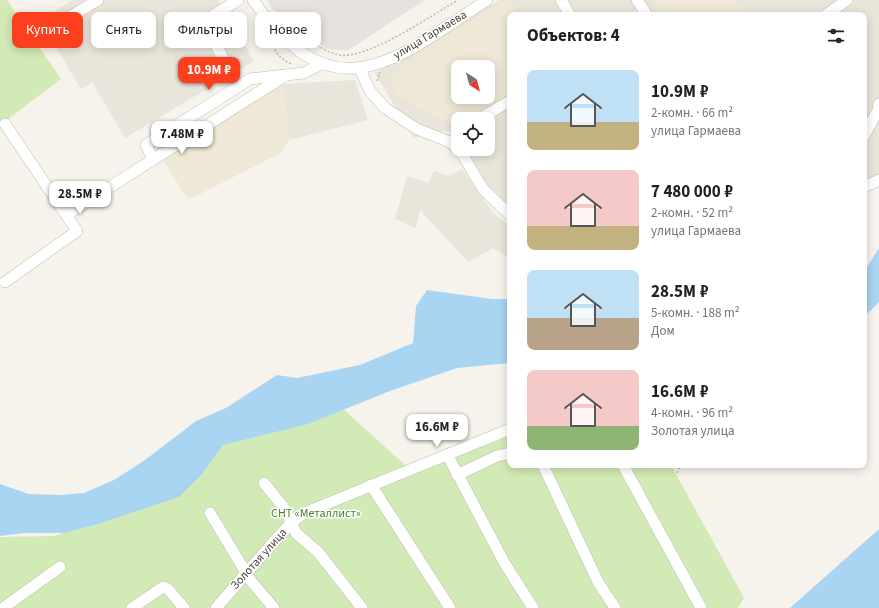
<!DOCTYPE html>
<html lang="ru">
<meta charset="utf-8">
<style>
body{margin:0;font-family:"Source Sans 3",sans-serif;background:#f2f2f2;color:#202124;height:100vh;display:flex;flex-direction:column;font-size:15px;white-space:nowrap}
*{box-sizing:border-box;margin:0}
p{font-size:13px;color:#757577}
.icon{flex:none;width:22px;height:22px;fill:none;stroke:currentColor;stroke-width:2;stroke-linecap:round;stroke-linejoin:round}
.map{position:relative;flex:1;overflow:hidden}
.drawer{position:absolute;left:507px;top:12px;width:360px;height:456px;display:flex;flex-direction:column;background:#fff;border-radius:8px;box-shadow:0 2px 10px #0003}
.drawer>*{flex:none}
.hud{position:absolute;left:12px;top:12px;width:380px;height:36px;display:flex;gap:8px}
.needle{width:26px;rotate:144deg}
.fabs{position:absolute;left:451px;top:60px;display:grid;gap:8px}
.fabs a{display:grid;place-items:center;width:44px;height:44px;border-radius:8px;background:#fff;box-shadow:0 2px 10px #0003;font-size:20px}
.price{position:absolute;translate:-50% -34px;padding:0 9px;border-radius:8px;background:#fff;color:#222;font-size:13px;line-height:26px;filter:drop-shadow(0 1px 2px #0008)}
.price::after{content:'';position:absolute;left:50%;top:24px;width:12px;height:9px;margin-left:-6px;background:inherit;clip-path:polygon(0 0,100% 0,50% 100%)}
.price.active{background:#fc3f1d;color:#fff}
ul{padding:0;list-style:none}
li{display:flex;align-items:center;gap:12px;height:100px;padding:0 20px}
li span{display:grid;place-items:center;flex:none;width:112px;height:80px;border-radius:8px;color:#555}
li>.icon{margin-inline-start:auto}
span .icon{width:48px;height:48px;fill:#fffc;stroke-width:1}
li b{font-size:17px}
h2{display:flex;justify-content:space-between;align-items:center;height:48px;padding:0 20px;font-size:17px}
.pill{padding:0 14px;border-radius:8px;background:#fff;box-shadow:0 2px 10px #0003;font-size:14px;line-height:36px}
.pill.active{background:#fc3f1d;color:#fff}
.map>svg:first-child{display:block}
</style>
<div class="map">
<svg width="879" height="608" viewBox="0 0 879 608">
<rect width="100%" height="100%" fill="#f6f3ec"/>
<g fill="#eae5da" fill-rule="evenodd">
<path d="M73,0H218L254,61L125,138L92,82L81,89L40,20Z"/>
<path d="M500,0H879V181L864,188V15H510V209L485,187L461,149H488V119H458V143L449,130L414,138L375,73ZM458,67H488V97H458Z"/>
<path d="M355,80L368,120L289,140L282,84Z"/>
<path d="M462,169L493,213L510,226V259L493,248L468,262L420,210L416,228L395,219L407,176L428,183L434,171L450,176Z"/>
</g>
<path fill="#e6e2dd" d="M267,0H425L347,51L328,49L273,10Z"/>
<g fill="#efe8d6" fill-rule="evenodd">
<path d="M505,0H511L519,15H510V96L471,119H458L457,128L397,95L388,79L426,48ZM458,67H488V97H458Z"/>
<path d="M653,0H735L743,15H658L662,13Z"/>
<path d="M282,84L289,140L281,153L188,200L163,160Z"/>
</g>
<g fill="#d2eab5">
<path d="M0,0H7L61,79L0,125Z"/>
<path d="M341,407L405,465L510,433V465H671L744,598L738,608H0V537L55,536L180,488L211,451L250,433Z"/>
</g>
<g fill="#a9d4f2">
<path d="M879,248V302L864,317V272Z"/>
<path d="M427,290L492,299H510V363L457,368L390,391L308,424L223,445L203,473L179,497L98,524L64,533H24L0,536V484L29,494L60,495L84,493L114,480L145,460L196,421L226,408L277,375L297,378L360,365L413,343L416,306Z"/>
<path d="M879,529V608H790Z"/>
</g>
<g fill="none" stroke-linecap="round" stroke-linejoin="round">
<defs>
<g id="minor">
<path d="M253,0C333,117 394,61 487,0"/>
<path d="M561,0L570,15"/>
<path d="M637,0L645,12"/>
<path d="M826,15L847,0"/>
<path d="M58,24L98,0"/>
<path d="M223,58L203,22L238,0"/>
<path d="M360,69L370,91L385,108L417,129L450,142L461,152L483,189L510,215"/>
<path d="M479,119L510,101"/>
<path d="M5,124L77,231L5,282"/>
<path d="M864,136L878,110L879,104"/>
<path d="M153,160L146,145L250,79L304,73L321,64"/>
<path d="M864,187L879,180"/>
<path d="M66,215L286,75"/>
<path d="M448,456L505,564L533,608"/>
<path d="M543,465L598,582L615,608"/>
<path d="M623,465L701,608"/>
<path d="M457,475L497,456L510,453"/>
<path d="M264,483L285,509L296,533L318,552L362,608"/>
<path d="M371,485L450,608"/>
<path d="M210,513L251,581L274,608"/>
<path d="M3,608L60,567"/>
<path d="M132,608L163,587L168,589L184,608"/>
<path d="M216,608L271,545L292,522L304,513L510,429"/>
</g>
</defs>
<use href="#minor" stroke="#c2bbae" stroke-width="12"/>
<g stroke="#c4b79f" stroke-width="1.5" stroke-dasharray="2 2" stroke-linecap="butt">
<path d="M282,19C297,30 320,51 339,55C367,60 432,15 458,0"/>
<path d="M268,35C273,48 278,59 292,64"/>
<path d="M377,81L380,72"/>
<path d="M677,473L681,465"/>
</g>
<use href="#minor" stroke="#fff" stroke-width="11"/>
</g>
<g text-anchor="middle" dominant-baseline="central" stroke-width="3" stroke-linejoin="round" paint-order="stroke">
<g font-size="12" fill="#4b4439" stroke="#fff">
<text transform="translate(430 35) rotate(-31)">улица Гармаева</text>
<text transform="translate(259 559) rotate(-48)">Золотая улица</text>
</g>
<g font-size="12" fill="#4a7f2a" stroke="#fff">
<text x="316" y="513">СНТ «Металлист»</text>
</g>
</g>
</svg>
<div class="fabs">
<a><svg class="needle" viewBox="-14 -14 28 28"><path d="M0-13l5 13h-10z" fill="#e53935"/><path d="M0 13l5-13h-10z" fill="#757577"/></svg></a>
<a><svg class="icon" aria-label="locate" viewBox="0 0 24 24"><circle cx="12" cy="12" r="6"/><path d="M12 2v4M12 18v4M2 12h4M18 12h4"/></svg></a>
</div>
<b class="price active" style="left:209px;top:91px">10.9M ₽</b>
<b class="price" style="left:182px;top:155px">7.48M ₽</b>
<b class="price" style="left:80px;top:215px">28.5M ₽</b>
<b class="price" style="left:437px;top:448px">16.6M ₽</b>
<div class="hud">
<a class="pill active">Купить</a>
<a class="pill">Снять</a>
<a class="pill">Фильтры</a>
<a class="pill">Новое</a>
</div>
<section class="drawer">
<h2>Объектов: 4<svg class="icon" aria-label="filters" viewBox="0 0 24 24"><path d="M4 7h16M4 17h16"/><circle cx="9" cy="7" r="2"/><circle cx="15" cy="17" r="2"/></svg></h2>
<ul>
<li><span style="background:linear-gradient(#bfe0f5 65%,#c2b280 0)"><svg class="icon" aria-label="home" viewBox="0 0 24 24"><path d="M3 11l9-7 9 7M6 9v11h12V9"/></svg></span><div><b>10.9M ₽</b><p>2-комн. · 66 m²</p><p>улица Гармаева</p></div></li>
<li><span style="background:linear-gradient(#f6c9c9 70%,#c2b280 0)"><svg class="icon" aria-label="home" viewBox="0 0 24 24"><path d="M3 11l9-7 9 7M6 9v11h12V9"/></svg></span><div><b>7 480 000 ₽</b><p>2-комн. · 52 m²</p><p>улица Гармаева</p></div></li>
<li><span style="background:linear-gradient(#bfe0f5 60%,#b9a48a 0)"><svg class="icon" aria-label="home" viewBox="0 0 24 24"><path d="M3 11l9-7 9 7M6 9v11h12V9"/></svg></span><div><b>28.5M ₽</b><p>5-комн. · 188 m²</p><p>Дом</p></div></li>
<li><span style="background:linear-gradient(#f6c9c9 70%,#8fb573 0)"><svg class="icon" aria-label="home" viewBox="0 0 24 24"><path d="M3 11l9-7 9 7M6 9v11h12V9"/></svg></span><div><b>16.6M ₽</b><p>4-комн. · 96 m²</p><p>Золотая улица</p></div></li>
</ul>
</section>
</div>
